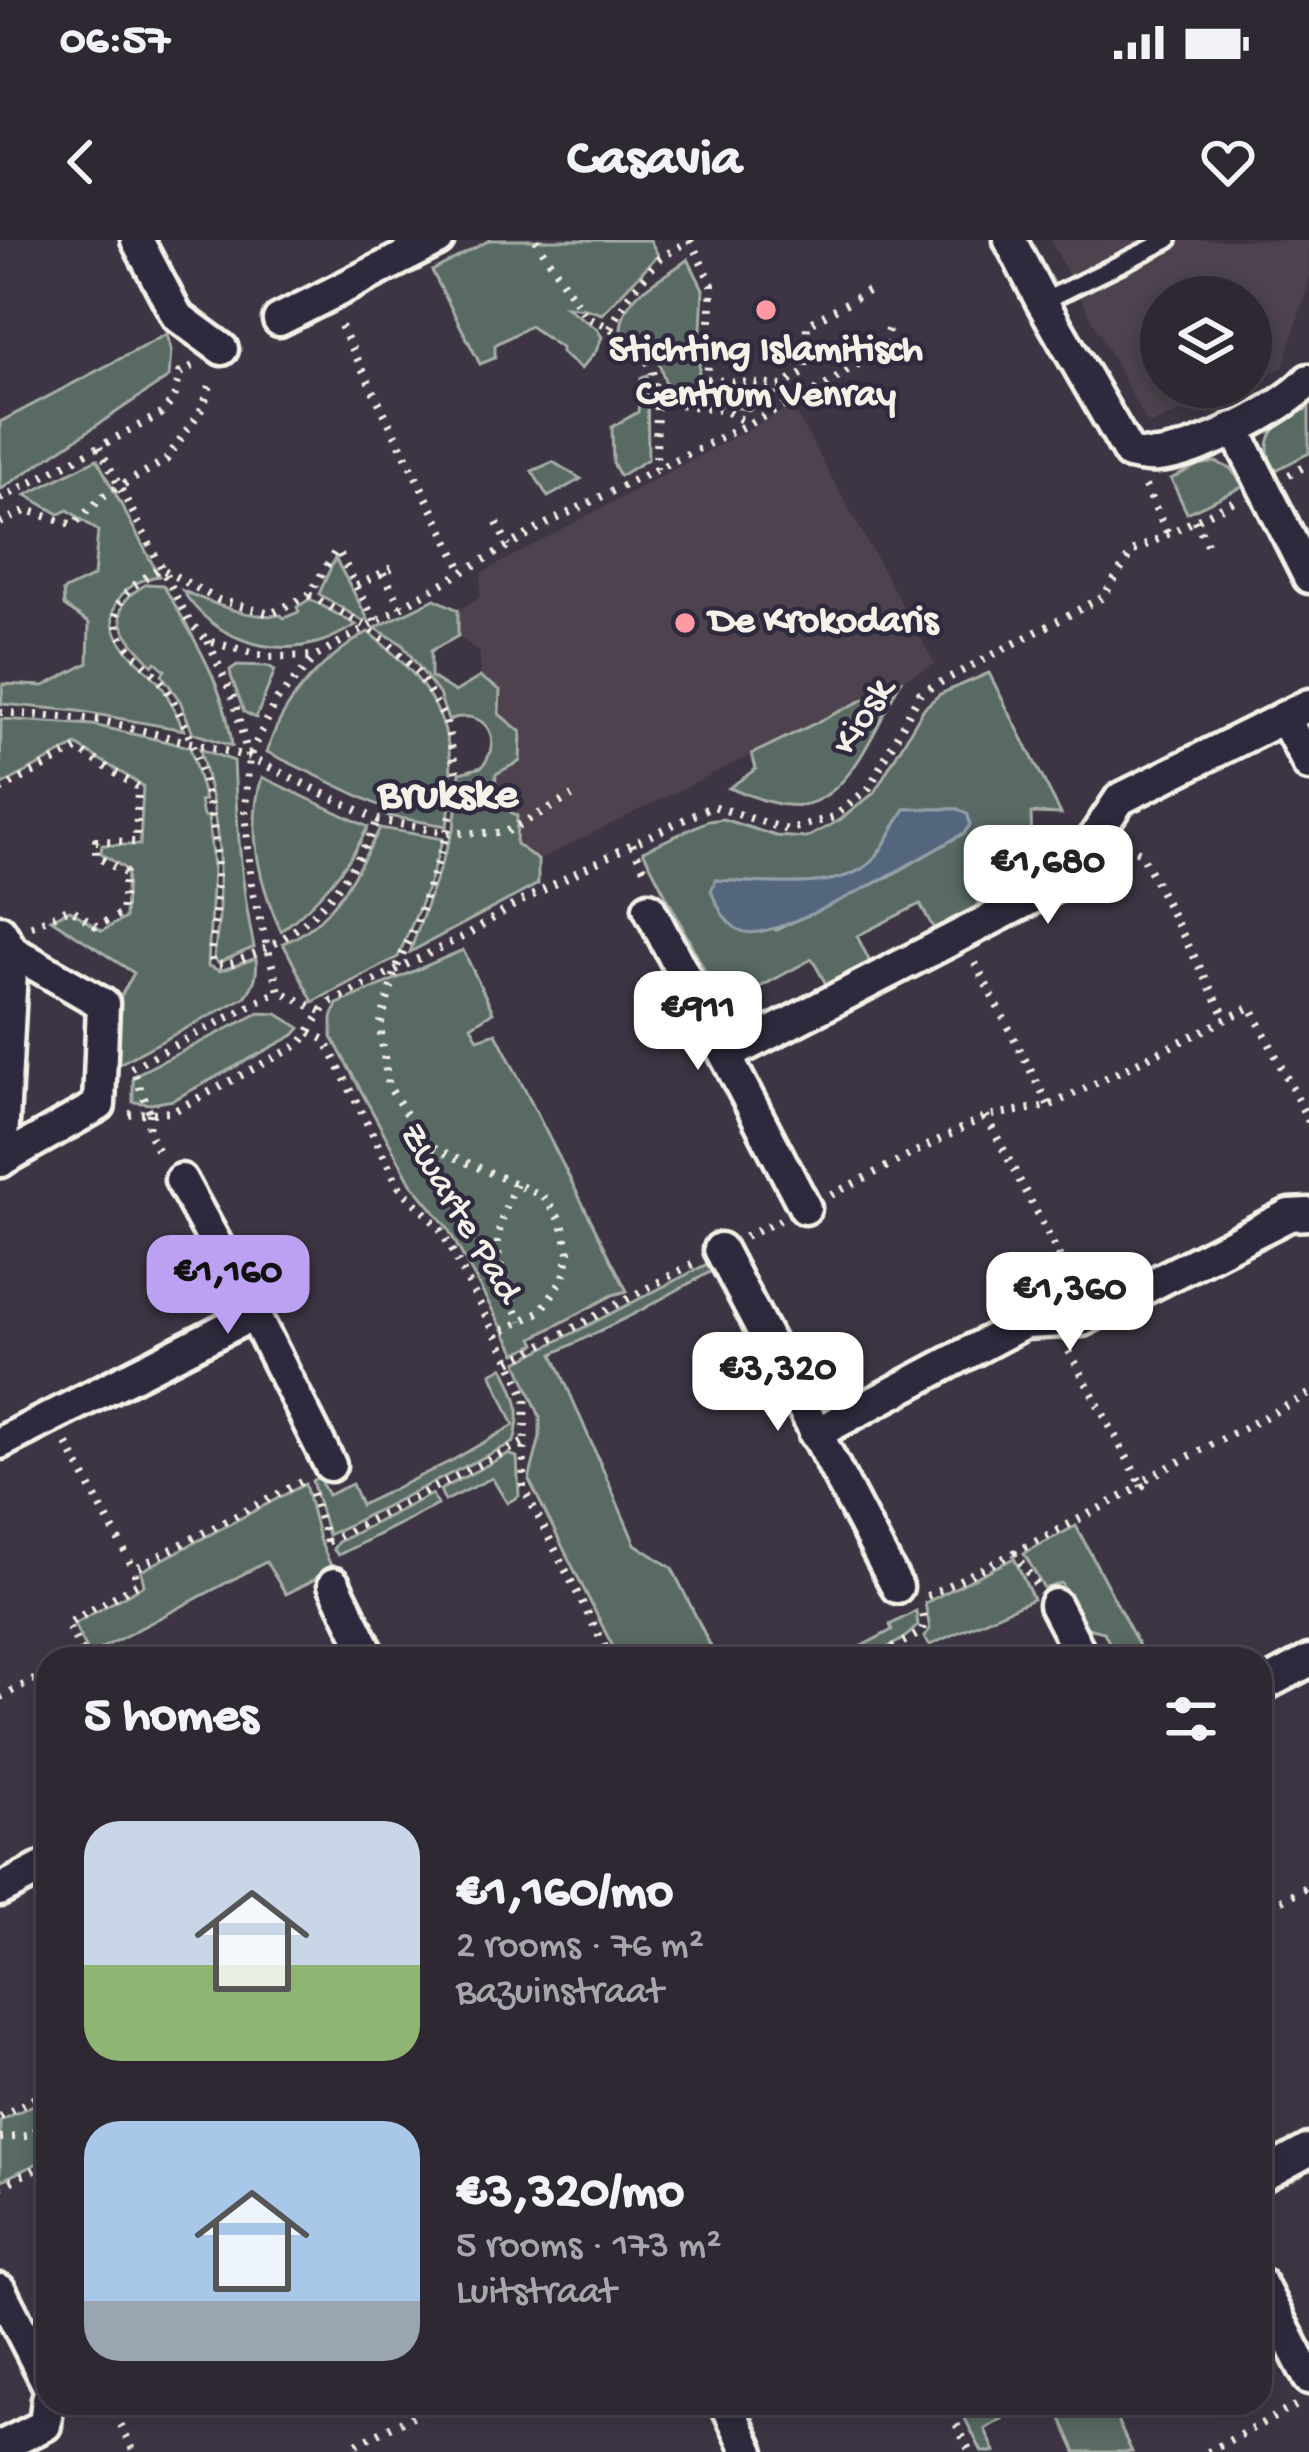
<!DOCTYPE html>
<meta charset="utf-8">
<style>
body{margin:0;font-family:"Gochi Hand",sans-serif;background:#36303b;color:#f1f3f6;height:100vh;display:flex;flex-direction:column;font-size:45px;white-space:nowrap}
*{box-sizing:border-box;margin:0}
p{font-size:39px;color:#a7a6ac}
.icon{flex:none;width:66px;height:66px;fill:none;stroke:currentColor;stroke-width:2;stroke-linecap:round;stroke-linejoin:round}
.map{position:relative;flex:1;overflow:hidden}
.drawer{position:absolute;left:36px;top:1407px;width:1236px;height:768px;display:flex;flex-direction:column;background:#2e2833;border-radius:36px;box-shadow:0 6px 18px #0003,0 0 0 3px #49444e}
.drawer>*{flex:none}
.fabs{position:absolute;left:1140px;top:36px;display:grid;gap:24px}
.fabs a{display:grid;place-items:center;width:132px;height:132px;border-radius:50%;background:#2e2833;box-shadow:0 6px 18px #0003,0 0 0 3px #49444e;font-size:60px}
.price{position:absolute;translate:-50% -102px;padding:0 27px;border-radius:24px;background:#fff;color:#222;font-size:39px;line-height:78px;filter:drop-shadow(0 3px 6px #0008)}
.price::after{content:'';position:absolute;left:50%;top:72px;width:36px;height:27px;margin-left:-18px;background:inherit;clip-path:polygon(0 0,100% 0,50% 100%)}
.price.current{background:#bca0f2;color:#111}
ul{padding:0;list-style:none}
li{display:flex;align-items:center;gap:36px;height:300px;padding:0 48px}
li span{display:grid;place-items:center;flex:none;width:336px;height:240px;border-radius:36px;color:#555}
li>.icon{margin-inline-start:auto}
span .icon{width:144px;height:144px;fill:#fffc;stroke-width:1}
li b{font-size:51px}
h2{display:flex;justify-content:space-between;align-items:center;height:144px;padding:0 48px;font-size:51px}
.status{display:flex;justify-content:space-between;align-items:center;height:84px;padding:0 60px;background:#2e2833;direction:ltr}
.status svg{height:33px;fill:currentColor}
header{display:flex;justify-content:space-between;align-items:center;height:156px;padding:0 48px;background:#2e2833;font-size:54px;font-weight:700}
.map>svg:first-child{display:block}
</style>
<div class="status"><b>06:57</b><svg viewBox="0 0 49 12"><path d="M0 12V9h3v3zM5 12V6h3v6zM10 12V3h3v9zM15 12V0h3v12zM26 1h20v11H26zM47 4h2v5h-2z"/></svg></div>
<header><svg class="icon" aria-label="back" viewBox="0 0 24 24"><path d="M15 5l-7 7 7 7"/></svg>Casavia<svg class="icon" aria-label="heart" viewBox="0 0 24 24"><path d="M12 20l-8-8c-3-5 5-10 8-4 3-6 11-1 8 4z"/></svg></header>
<div class="map">
<svg width="1309" height="2212" viewBox="0 0 1309 2212">
<rect width="100%" height="100%" fill="#3d3544"/>
<filter id="ink" filterUnits="userSpaceOnUse"><feTurbulence type="fractalNoise" baseFrequency=".00833" numOctaves="2"/><feDisplacementMap in="SourceGraphic" scale="24" xChannelSelector="R" yChannelSelector="G"/><feConvolveMatrix kernelMatrix="1 2 1 2 8 2 1 2 1" color-interpolation-filters="sRGB"/></filter>
<g filter="url(#ink)">
<g fill="#4e434d">
<path d="M1050,0H1309V42L1283,128L1251,141V57H1161V147H1238L1148,185Z"/>
<path d="M792,166L935,424L538,620L516,604L494,561L500,450L480,437V413L458,396V370L480,357L481,333Z"/>
</g>
<g fill="#586b64" stroke="#a6aea6" stroke-width="3" fill-rule="evenodd">
<path d="M490,0H650L658,15L602,74L586,69L566,67L597,89L602,97L596,111L581,129L561,113V108L530,86L495,105V118L480,124L432,31Z"/>
<path d="M688,19L703,49L698,149L777,154L749,170L673,155C665,145 664,138 660,126C653,108 637,101 621,92C621,52 663,40 688,19Z"/>
<path d="M167,94L171,110L169,137L0,250V182Z"/>
<path d="M647,135L648,219L620,236L613,223L612,187L638,172L641,138Z"/>
<path d="M1309,168V213L1274,231C1257,194 1278,182 1309,168Z"/>
<path d="M97,219L159,336C124,341 98,370 122,404C133,420 151,431 162,447C171,460 177,476 184,490L78,471L1,464L3,444L44,446L88,423L89,383L64,366L63,351L94,336L98,291L68,270L59,274L26,255Z"/>
<path d="M553,222L581,239L548,257L532,231Z"/>
<path d="M1216,222L1231,229L1244,246L1187,273L1171,239L1198,225Z"/>
<path d="M335,318L368,379L363,381L319,354Z"/>
<path d="M147,344L163,345C192,394 226,448 232,506L193,493L180,461L162,435L165,430L156,422L153,425C127,398 98,369 147,344Z"/>
<path d="M183,351C215,364 246,379 281,375L284,378L299,372L297,367L310,359L356,385C344,391 332,399 320,402C268,418 212,397 183,351Z"/>
<path d="M435,359L458,370V396L431,411V437L455,452L480,437L500,450L499,474L521,492L520,521L496,534L494,561L517,576L516,604L538,620V644L410,712L454,588L460,533L482,527C505,497 484,467 448,480L439,454L402,404L375,388Z"/>
<path d="M368,392C439,448 462,496 447,586L382,575L384,568L267,512C283,459 322,420 368,392Z"/>
<path d="M237,425L268,426L275,430L256,478L244,472L231,436L230,430Z"/>
<path d="M989,433L1061,574L1031,573L1032,602L967,639L980,666L934,689L920,664L857,696L870,722L826,744L812,719L749,753L761,778L751,785L732,784L643,611L708,581L723,579L776,596L806,598L840,580L874,553L924,468L940,454ZM905,569H958L970,585L964,593L890,636L776,690L717,640C759,642 833,652 868,625C880,616 895,584 905,569Z"/>
<path d="M900,442C879,480 852,557 803,565C779,568 752,556 729,548L756,529L752,514Z"/>
<path d="M1,479L93,485L190,507L205,560L200,561L203,576L208,577L213,627L208,726L220,731L256,718C258,733 255,744 245,757L117,825L121,756L134,733L51,679L70,670L102,691L125,678L127,630L101,613L102,605H140L143,546L76,505L0,546Z"/>
<path d="M200,509L234,521C237,584 241,646 254,707L218,723L214,717L219,678V609L213,564Z"/>
<path d="M262,537L368,587C346,630 319,661 281,691C259,643 246,589 262,537Z"/>
<path d="M380,588L443,599L427,649L398,717L313,762L283,703C331,686 358,630 380,588Z"/>
<path d="M463,710L493,772L471,786L478,799L496,793L627,1051L613,1055L533,1098L536,1104L516,1113L447,987L411,943L332,797V778L337,764Z"/>
<path d="M259,773L277,774L300,788L294,795L173,860L151,864L133,862V836Z"/>
<path d="M715,1020L719,1027L634,1074L553,1114L635,1304L672,1328L717,1419H619L529,1240L540,1197V1177L517,1122Z"/>
<path d="M503,1127C517,1158 523,1167 514,1202L328,1295L312,1241L318,1237L328,1255L352,1244L361,1265L453,1220L514,1185L491,1133Z"/>
<path d="M508,1214L517,1217L519,1256L507,1263L492,1238L445,1261L440,1250Z"/>
<path d="M305,1244L319,1299L333,1330L286,1354L266,1322L89,1415L74,1384L144,1345L141,1331Z"/>
<path d="M432,1254L437,1265L338,1315L333,1309L338,1302Z"/>
<path d="M1076,1286L1146,1419H1117L1104,1392L1087,1388L1061,1343L1044,1349L1024,1313Z"/>
<path d="M1014,1318L1033,1359L930,1405L924,1397L930,1389L925,1363Z"/>
<path d="M916,1371L918,1385C898,1408 866,1419 837,1419L892,1390L890,1385Z"/>
<path d="M33,1865L48,1895V1918L0,1941V1881Z"/>
<path d="M957,2163H1025L1013,2166L1007,2176L985,2189L995,2212H982Z"/>
<path d="M1054,2163H1109L1132,2212H1076Z"/>
</g>
<path fill="#53667e" stroke="#939ea8" stroke-width="3" d="M905,569H958L968,575L970,585L964,593C927,614 780,701 745,692C727,688 718,667 711,651L716,640C758,642 833,652 868,625C880,616 895,584 905,569Z"/>
<g fill="none" stroke-linecap="round" stroke-linejoin="round">
<defs>
<path id="lane" d="M1042,62L1168,0"/>
<g id="street">
<path d="M137,0L177,76L222,109"/>
<path d="M1010,0L1042,62L1129,213C1138,215 1147,217 1157,216C1196,213 1284,169 1309,140"/>
<path d="M279,80L438,0"/>
<path d="M1234,188L1309,337"/>
<path d="M1284,477L1309,525"/>
<path d="M649,668L805,968"/>
<path d="M0,691L12,711L1,921"/>
<path d="M726,816L1065,641L1120,559L1309,465"/>
<path d="M0,921L99,865L103,764L12,711"/>
<path d="M181,940L254,1074L330,1225"/>
<path d="M720,1009L897,1347"/>
<path d="M815,1194L1024,1083L1082,1080L1289,975L1309,974"/>
<path d="M0,1203L254,1074"/>
<path d="M334,1344L371,1419"/>
<path d="M1055,1365L1083,1419"/>
<path d="M1260,1447L1309,1421"/>
<path d="M0,1650L48,1625"/>
<path d="M1260,1937L1309,1910"/>
<path d="M1260,2043L1309,2138"/>
<path d="M0,2050L48,2144"/>
<path d="M726,2163L749,2212"/>
<path d="M0,2207L45,2185L48,2159"/>
</g>
</defs>
<use href="#lane" stroke="#f4f1e8" stroke-width="24"/>
<use href="#street" stroke="#f4f1e8" stroke-width="39"/>
<g stroke="#f4f1e8" stroke-width="8" stroke-dasharray="3 9" stroke-linecap="butt">
<path d="M536,0L585,76L610,88L651,125L657,161L656,229"/>
<path d="M690,0L712,45L707,139L781,146L805,132L807,85L873,48"/>
<path d="M341,86L463,331"/>
<path d="M610,88L630,54L659,19L690,0"/>
<path d="M657,161L726,171L747,183"/>
<path d="M99,207L190,383L208,401L267,417L316,416"/>
<path d="M1289,235L1309,224"/>
<path d="M1145,246L1168,294"/>
<path d="M0,259L161,174L174,159L180,133L193,126"/>
<path d="M1195,280L1211,312"/>
<path d="M0,283L27,270L73,285L105,255L166,220L203,167L212,139"/>
<path d="M497,283L508,306"/>
<path d="M383,333L401,366"/>
<path d="M357,346L399,324"/>
<path d="M309,355L366,386L390,405L418,432L446,481L457,534L447,593L416,685L396,729L380,786L388,845L425,904L543,956L562,982L569,1012L564,1037L541,1071L496,1094"/>
<path d="M375,381L338,311L335,312L309,355L270,374L219,360L160,328C140,341 113,355 117,383C121,411 154,427 167,450C195,498 211,556 216,611C219,645 214,680 211,714L213,724C227,727 236,722 249,716C309,692 352,638 378,580"/>
<path d="M208,401L234,460L248,516"/>
<path d="M0,472L99,480L249,517L378,580L447,593H504L572,556"/>
<path d="M0,550L77,509L138,547L136,602L96,601V616L125,633L122,674L96,686L70,668L30,687"/>
<path d="M632,604L647,635"/>
<path d="M1126,604L1141,614L1226,778"/>
<path d="M975,723L1049,866"/>
<path d="M321,771L279,751L251,645L245,570L249,517L277,460L316,416L548,283L825,146L881,109L891,82"/>
<path d="M310,792L325,800L400,948L440,988L510,1122L526,1158L523,1247L611,1419"/>
<path d="M131,828L279,751"/>
<path d="M135,835L150,873"/>
<path d="M150,873L148,891L160,916"/>
<path d="M129,874L172,872L300,804C312,790 317,774 331,762L470,693L514,665L632,604L713,566L788,590L834,577L869,548L920,453L1103,357L1132,312L1238,259"/>
<path d="M986,876L1077,1050"/>
<path d="M516,944C486,1007 498,1020 520,1082"/>
<path d="M831,955L986,876L1049,866L1251,767L1309,882"/>
<path d="M745,997L780,980"/>
<path d="M1069,1111L1140,1242"/>
<path d="M510,1122L694,1023"/>
<path d="M67,1204L134,1329"/>
<path d="M312,1253L327,1302"/>
<path d="M327,1302L524,1202"/>
<path d="M1014,1313L1142,1246L1140,1242L1309,1154"/>
<path d="M927,1356L1014,1313L1036,1344"/>
<path d="M78,1419L84,1416L67,1384L137,1344L134,1329L303,1241"/>
<path d="M871,1419L922,1392L924,1380L922,1367"/>
<path d="M0,1457L48,1433"/>
<path d="M1260,1671L1309,1646"/>
<path d="M0,1877L48,1851"/>
<path d="M0,1898L28,1896L48,1880"/>
<path d="M0,1947L48,1922"/>
<path d="M110,2163L134,2212"/>
<path d="M946,2163L970,2212"/>
<path d="M355,2212L352,2206L439,2163"/>
<path d="M1208,2212L1297,2165"/>
</g>
<use href="#lane" stroke="#2f2a3d" stroke-width="15"/>
<use href="#street" stroke="#2f2a3d" stroke-width="30"/>
</g>
</g>
<g fill="#ff9aa2" stroke="#2f2a3d" stroke-width="4.5">
<circle cx="766" cy="70" r="12"/>
<circle cx="685" cy="383" r="12"/>
</g>
<g text-anchor="middle" dominant-baseline="central" stroke-width="9" stroke-linejoin="round" paint-order="stroke">
<g font-size="39" font-weight="bold" fill="#f4f1e8" stroke="#2f2a3d">
<text x="766" y="112">Stichting Islamitisch<tspan x="766" dy="45">Centrum Venray</tspan></text>
<text x="709" y="383" text-anchor="start">De Krokodaris</text>
</g>
<g font-size="39" fill="#f4f1e8" stroke="#2f2a3d">
<text transform="translate(865 478) rotate(-58)">Kiosk</text>
<text transform="translate(458 974) rotate(59)">Zwarte Pad</text>
</g>
<g font-size="45" font-weight="bold" fill="#f4f1e8" stroke="#2f2a3d">
<text x="448" y="556">Brukske</text>
</g>
</g>
</svg>
<div class="fabs">
<a><svg class="icon" aria-label="layers" viewBox="0 0 24 24"><path d="M12 4l9 5-9 5-9-5zM3 14l9 5 9-5"/></svg></a>
</div>
<b class="price" style="left:1048px;top:687px">€1,680</b>
<b class="price" style="left:698px;top:833px">€911</b>
<b class="price current" style="left:228px;top:1097px">€1,160</b>
<b class="price" style="left:1070px;top:1114px">€1,360</b>
<b class="price" style="left:778px;top:1194px">€3,320</b>
<section class="drawer">
<h2>5 homes<svg class="icon" aria-label="filters" viewBox="0 0 24 24"><path d="M4 7h16M4 17h16"/><circle cx="9" cy="7" r="2"/><circle cx="15" cy="17" r="2"/></svg></h2>
<ul>
<li><span style="background:linear-gradient(#c9d6e8 60%,#8fb573 0)"><svg class="icon" aria-label="home" viewBox="0 0 24 24"><path d="M3 11l9-7 9 7M6 9v11h12V9"/></svg></span><div><b>€1,160/mo</b><p>2 rooms · 76 m²</p><p>Bazuinstraat</p></div></li>
<li><span style="background:linear-gradient(#a9c7e8 75%,#9aa5b1 0)"><svg class="icon" aria-label="home" viewBox="0 0 24 24"><path d="M3 11l9-7 9 7M6 9v11h12V9"/></svg></span><div><b>€3,320/mo</b><p>5 rooms · 173 m²</p><p>Luitstraat</p></div></li>
</ul>
</section>
</div>
